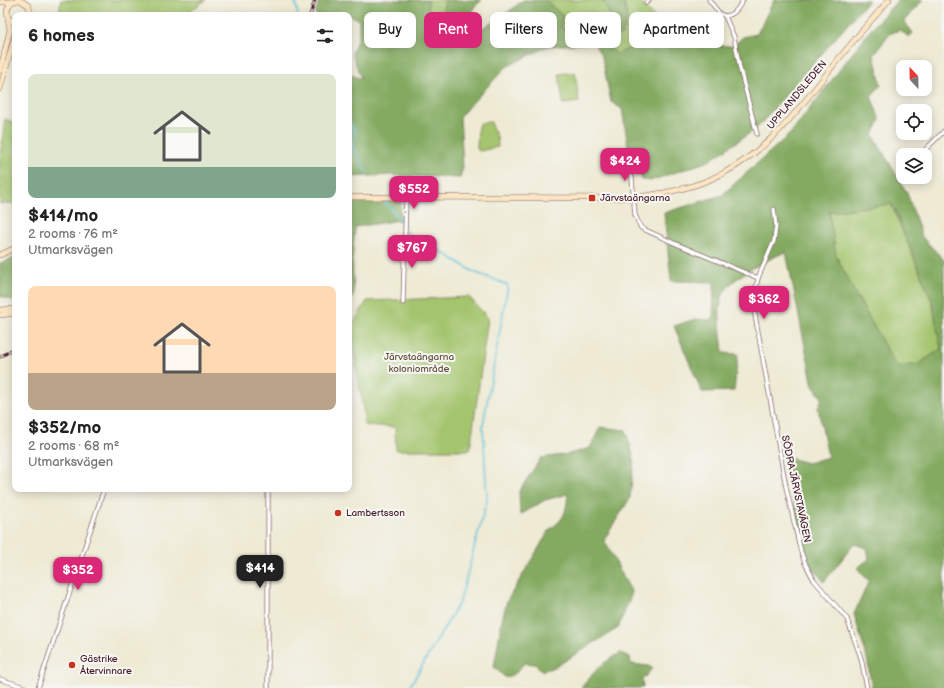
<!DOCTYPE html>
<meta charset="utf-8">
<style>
body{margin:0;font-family:"Balsamiq Sans",sans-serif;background:#f2f2f2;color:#222;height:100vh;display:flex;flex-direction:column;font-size:15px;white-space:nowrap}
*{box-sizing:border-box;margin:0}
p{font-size:13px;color:#767676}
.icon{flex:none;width:22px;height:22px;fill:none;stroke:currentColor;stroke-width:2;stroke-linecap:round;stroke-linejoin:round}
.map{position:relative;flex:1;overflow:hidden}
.panel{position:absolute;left:12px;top:12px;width:340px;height:480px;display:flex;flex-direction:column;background:#fff;border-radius:8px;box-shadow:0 2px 10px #0003}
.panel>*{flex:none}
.hud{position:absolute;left:364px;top:12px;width:380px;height:36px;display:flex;gap:8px}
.needle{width:26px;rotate:338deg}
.buttons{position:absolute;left:896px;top:60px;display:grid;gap:8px}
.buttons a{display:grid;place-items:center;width:36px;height:36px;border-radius:8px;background:#fff;box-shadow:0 2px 10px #0003;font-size:20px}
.price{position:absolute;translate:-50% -34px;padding:0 9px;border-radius:8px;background:#db2777;color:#fff;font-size:13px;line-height:26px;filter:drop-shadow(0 1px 2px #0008)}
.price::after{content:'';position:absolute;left:50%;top:24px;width:12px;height:9px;margin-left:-6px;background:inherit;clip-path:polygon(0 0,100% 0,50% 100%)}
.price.current{background:#222;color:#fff}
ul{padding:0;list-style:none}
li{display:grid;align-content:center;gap:8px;height:212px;padding:0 16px}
li span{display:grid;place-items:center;height:124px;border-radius:8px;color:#555}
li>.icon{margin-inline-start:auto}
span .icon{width:72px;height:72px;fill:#fffc;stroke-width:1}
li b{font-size:17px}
h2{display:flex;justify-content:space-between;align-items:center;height:48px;padding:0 16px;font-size:17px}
.pill{padding:0 14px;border-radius:8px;background:#fff;box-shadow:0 2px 10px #0003;font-size:14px;line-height:36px}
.pill.current{background:#db2777;color:#fff}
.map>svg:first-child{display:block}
</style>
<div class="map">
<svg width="944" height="688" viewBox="0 0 944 688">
<rect width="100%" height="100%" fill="#f6f6f2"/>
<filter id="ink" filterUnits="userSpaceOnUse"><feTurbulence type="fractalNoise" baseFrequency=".025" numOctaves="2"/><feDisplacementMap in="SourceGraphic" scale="8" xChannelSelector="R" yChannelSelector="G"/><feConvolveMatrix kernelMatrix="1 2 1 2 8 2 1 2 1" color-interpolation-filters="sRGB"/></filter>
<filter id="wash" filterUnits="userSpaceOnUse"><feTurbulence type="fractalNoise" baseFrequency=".012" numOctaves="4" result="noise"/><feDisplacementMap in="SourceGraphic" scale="16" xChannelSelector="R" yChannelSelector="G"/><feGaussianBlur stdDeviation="0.9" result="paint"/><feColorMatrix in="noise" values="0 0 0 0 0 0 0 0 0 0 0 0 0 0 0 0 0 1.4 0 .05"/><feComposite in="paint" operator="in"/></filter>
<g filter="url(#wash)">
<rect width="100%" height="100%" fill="#eeead4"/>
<g fill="#a4c56e" stroke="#77724c">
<path d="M61,0H206L184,15H59Z"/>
<path d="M428,0H445L441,26L429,16Z"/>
<path d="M545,0H601L609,10L610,17L624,30L627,18L624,0H638L663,26H651L631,48L616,54L600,39L569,32L561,27L562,15L545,1Z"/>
<path d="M575,72L579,102L563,104L559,74Z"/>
<path d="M5,119L15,123V203L0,204V158Z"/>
<path d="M491,122L493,130L495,131L496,136H497L498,147L479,151L477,149L478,126L480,123Z"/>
<path d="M891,204L932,301L941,349L917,365L896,366L855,293L836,256L829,211Z"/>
<path d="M469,297L488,318L470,450H396L395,427L364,425V414L352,343V325L367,301Z"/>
</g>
<g fill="#83aa61" stroke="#666446" fill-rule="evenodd">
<path d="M319,0H428L429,16L441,26L445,0H482L474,7L466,33C489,28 505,15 523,0H545L562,15L561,27L569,32L600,39L616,54L631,48L651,26H663L677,38L703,37L716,45L733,46L743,37L757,34L774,0H869L757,128L709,161L650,181L642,180L635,155L628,146L622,109L611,102L602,57L594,43L548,46L506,67L460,116L463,167L460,178L392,175L349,177V74L361,79L352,53L359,35V20L343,12L341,15H315Z"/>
<path d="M601,0H624L627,18L622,35L618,36C611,24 611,10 601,0Z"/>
<path d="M898,0H923L904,21L913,33L909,37L900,30L889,34L874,55L881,85L871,96L880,120L873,135L907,193L922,237L944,260V688H872L867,658L854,614L869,581L857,568L869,559L867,548L854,544L824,582L809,563L801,537L785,457L808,463L828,457L818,408L822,398L813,386L786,252C768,259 728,278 722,297C717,312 722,337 723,353L738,354L734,391L702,392L674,326L695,319L713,320L714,282L671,281L664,213L722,195L791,133L871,29ZM892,204L932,301L941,349L917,365L896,366L855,293L836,256L829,212Z"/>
<path d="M349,201H401L400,220L355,227L352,261L354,294L349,303Z"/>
<path d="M15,258V301L0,296V263Z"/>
<path d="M600,427L626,430L634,459L630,498L604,540L632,593L618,628L555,667L541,671L535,664L524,663L517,672L506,678L494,667L502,620L507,601L550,529C565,519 566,512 568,494L545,500L520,515L519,491L541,458L569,454L590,448Z"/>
<path d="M621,653L630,657L631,664L648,666L652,668L646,676L642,678L643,688H581C593,673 603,661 621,653Z"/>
</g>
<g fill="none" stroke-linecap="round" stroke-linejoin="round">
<g stroke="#60c2df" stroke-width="1.5">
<path d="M295,0L298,15"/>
<path d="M349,122L356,132L352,146L367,173"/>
<path d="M385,202L398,217L404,226"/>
<path d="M406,230L415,244L439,250L474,272L508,285L483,425L487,500L460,601L409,688"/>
</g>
</g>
</g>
<g filter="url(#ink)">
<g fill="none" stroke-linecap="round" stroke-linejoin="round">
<defs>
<g id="street">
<path d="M709,0L720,14L725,16"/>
<path d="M646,3L649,0"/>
<path d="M725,16L734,37L740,69L757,134"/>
<path d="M725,16C735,15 739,7 743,0"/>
<path d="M924,151L944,131"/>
<path d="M628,163L632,178L635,215L641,228L674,243L758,278"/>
<path d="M774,209L776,226L774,241L758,278L753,304L786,487L801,552L806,565L814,580L847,619L861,658L867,688"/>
<path d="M403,303L406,196"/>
<path d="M0,679L27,688"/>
<path d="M38,688L104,489"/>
<path d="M268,688V489"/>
</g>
<g id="secondary">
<path d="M20,0L29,6L30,15"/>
<path d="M0,2H11"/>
<path d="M15,23L8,18L7,10L11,2L18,0"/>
<path d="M0,71L10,30L8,18"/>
<path d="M0,89L15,36"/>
<path d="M349,197L633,198C659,194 685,190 709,180C766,156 799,109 836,62C853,41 871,20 889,0"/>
<path d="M0,255L15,248"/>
<path d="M0,310L15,309"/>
<path d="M0,315L15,313"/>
</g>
</defs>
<use href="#street" stroke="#836666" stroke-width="5"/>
<use href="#secondary" stroke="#836666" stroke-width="6"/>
<use href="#street" stroke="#fff" stroke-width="3.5"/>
<use href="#secondary" stroke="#fce6c4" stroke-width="5"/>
<defs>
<g id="rail">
<path d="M310,15L315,0"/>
<path d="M0,357L15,348"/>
</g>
</defs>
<use href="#rail" stroke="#4a1f2b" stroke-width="3"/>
<use href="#rail" stroke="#f6f6f2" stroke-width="1.5" stroke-dasharray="4.5" stroke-linecap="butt"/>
</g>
</g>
<g fill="#c8321e" stroke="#f6f6f2" stroke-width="1.5">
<rect x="588" y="194" width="8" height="8" rx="2"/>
<circle cx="338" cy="513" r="4"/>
<circle cx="72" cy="665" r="4"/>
</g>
<g text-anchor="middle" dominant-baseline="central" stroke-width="4" stroke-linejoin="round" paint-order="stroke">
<g font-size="10" fill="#4a1f2b" stroke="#f6f6f2">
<text transform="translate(797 95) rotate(-50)">UPPLANDSLEDEN</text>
<text transform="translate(796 489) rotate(78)">SÖDRA JÄRVSTAVÄGEN</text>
</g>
<g font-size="10" fill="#4a1f2b" stroke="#f6f6f2" text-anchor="start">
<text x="600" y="198">Järvstaängarna</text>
<text x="346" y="513">Lambertsson</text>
<text x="80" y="659">Gästrike<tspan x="80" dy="12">Återvinnare</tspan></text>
</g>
<g font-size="10" fill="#65513f" stroke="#f6f6f2">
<text x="419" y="357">Järvstaängarna<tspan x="419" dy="12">koloniområde</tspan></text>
</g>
</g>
</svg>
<div class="buttons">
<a><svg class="needle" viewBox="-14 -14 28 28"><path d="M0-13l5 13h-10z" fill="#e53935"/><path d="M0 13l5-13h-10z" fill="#767676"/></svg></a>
<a><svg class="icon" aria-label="locate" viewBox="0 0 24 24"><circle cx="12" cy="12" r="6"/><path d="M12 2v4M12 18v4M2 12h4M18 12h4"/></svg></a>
<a><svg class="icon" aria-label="layers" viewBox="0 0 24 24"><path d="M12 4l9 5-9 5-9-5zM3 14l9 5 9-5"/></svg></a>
</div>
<b class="price" style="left:625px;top:182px">$424</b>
<b class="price" style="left:414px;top:210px">$552</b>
<b class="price" style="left:412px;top:269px">$767</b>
<b class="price" style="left:764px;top:320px">$362</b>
<b class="price current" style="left:260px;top:589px">$414</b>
<b class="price" style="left:78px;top:591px">$352</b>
<div class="hud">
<a class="pill">Buy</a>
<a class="pill current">Rent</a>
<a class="pill">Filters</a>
<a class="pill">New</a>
<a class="pill">Apartment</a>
</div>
<section class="panel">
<h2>6 homes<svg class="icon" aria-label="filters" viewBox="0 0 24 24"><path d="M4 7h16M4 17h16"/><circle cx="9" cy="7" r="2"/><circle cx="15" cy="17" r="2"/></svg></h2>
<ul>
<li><span style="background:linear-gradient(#dfe7d0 75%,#7fa58c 0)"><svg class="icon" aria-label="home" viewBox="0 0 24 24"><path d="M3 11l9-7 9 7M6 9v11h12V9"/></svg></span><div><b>$414/mo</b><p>2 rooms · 76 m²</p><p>Utmarksvägen</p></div></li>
<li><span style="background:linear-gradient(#ffd9b3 70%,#b9a48a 0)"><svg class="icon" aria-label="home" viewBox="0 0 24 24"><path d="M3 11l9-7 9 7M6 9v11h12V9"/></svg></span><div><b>$352/mo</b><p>2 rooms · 68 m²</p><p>Utmarksvägen</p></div></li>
</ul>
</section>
</div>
